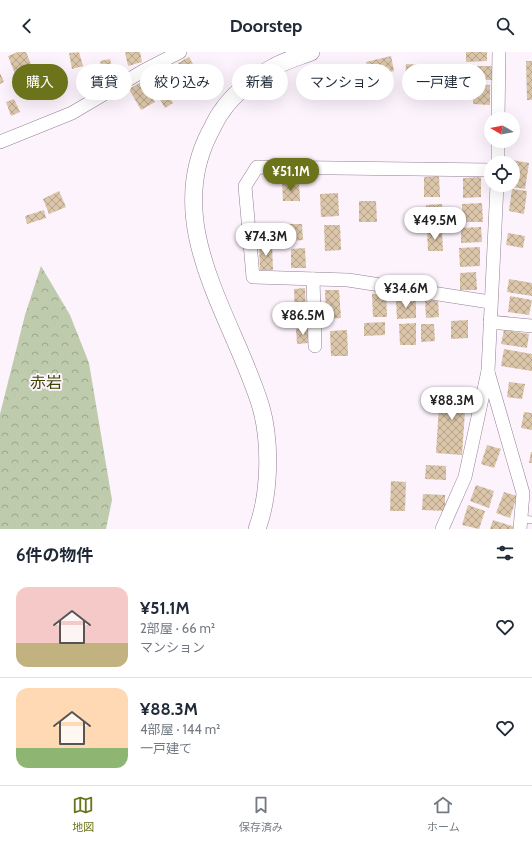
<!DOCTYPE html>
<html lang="ja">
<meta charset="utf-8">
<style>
body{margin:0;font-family:Cabin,"Noto Sans JP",sans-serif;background:#f6f6f7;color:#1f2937;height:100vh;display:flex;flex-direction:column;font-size:15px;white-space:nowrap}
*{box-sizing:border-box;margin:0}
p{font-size:13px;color:#747a83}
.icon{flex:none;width:22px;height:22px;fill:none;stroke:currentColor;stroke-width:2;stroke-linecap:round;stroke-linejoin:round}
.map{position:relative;height:477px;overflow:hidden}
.drawer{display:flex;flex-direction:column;background:#fff;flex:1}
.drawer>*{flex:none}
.guide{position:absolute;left:12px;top:12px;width:508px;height:36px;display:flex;gap:8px}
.needle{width:26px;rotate:279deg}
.fabs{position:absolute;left:484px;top:60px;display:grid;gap:8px}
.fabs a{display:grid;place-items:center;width:36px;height:36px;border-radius:50%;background:#fff;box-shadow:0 4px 16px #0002;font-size:20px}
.price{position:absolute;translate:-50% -34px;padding:0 9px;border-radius:14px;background:#fff;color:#222;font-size:13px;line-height:26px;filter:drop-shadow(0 1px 2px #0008)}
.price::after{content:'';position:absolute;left:50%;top:24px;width:12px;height:9px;margin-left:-6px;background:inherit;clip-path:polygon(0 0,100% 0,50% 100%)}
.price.selected{background:#6b731b;color:#fff}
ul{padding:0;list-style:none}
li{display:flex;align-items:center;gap:12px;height:100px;padding:0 16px}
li+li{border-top:1px solid #e0e1e3}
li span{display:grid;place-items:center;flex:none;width:112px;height:80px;border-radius:12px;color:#555}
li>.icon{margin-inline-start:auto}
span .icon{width:48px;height:48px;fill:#fffc;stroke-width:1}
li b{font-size:17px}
h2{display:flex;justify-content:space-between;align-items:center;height:48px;padding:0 16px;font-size:17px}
.pill{padding:0 14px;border-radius:18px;background:#fff;box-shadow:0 4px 16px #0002;font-size:14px;line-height:36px}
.pill.selected{background:#6b731b;color:#fff}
header{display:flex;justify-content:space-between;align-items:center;height:52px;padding:0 16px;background:#fff;font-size:18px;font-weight:700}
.dock{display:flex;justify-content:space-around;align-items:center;height:56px;border-top:1px solid #e0e1e3;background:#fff;font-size:11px;color:#747a83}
.dock a{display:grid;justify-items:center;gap:2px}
.dock .selected{color:#6b731b}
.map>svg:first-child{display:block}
</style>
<header><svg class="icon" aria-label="back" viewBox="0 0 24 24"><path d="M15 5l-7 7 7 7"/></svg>Doorstep<svg class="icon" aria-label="search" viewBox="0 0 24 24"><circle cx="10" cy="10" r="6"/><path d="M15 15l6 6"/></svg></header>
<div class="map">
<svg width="532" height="477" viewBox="0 0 532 477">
<defs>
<pattern id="forest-crowns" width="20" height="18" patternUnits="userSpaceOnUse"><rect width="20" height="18" fill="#beccad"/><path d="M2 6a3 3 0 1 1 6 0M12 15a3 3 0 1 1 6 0" fill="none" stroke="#9ca68e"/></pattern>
<pattern id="building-cross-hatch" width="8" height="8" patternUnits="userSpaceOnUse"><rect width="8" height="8" fill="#dcc6aa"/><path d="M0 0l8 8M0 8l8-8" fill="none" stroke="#b4a28c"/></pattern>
</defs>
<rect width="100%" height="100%" fill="#fcf3fc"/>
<path fill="url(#forest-crowns)" d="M41,214L70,263L89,311L112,448L106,477H0V362L25,263Z"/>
<g fill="url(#building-cross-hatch)">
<path d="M18,0H26L34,20L17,27L8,4Z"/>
<path d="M79,0L83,14L72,17L69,1Z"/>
<path d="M125,0H140L142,10L128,14Z"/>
<path d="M466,0H487V9L466,10Z"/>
<path d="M391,4L394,19L370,25L366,10Z"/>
<path d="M189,5L197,19L186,25L178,11Z"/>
<path d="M110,7L114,22L104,25L100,9Z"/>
<path d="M526,9H532V48H527Z"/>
<path d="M170,11L183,32L172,39L159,18Z"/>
<path d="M406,12L421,13L419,31L405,30Z"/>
<path d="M477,14H495V28H476Z"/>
<path d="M444,19L460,20L457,44L442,42Z"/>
<path d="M0,21L4,30L0,32Z"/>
<path d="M143,29L155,50L141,58L129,37Z"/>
<path d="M474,32L490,33V53L473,52Z"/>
<path d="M165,37L173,51L165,56L157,42Z"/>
<path d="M14,47L20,60L11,64L6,50Z"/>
<path d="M512,108L529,111L525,137L507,134L513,133Z"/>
<path d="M439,124L440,145H424V125Z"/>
<path d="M481,125V145L463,146V126Z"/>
<path d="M282,130H299L300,149H283Z"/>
<path d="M512,137L527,139L524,162L509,159Z"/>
<path d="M59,139L66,155L49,162L43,147Z"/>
<path d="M338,141L339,164L321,165L320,142Z"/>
<path d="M359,149H376L377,170H359Z"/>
<path d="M482,151L483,170H462V152Z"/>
<path d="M442,152L443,170H427L426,153Z"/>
<path d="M44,158L46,166L27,172L25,164Z"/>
<path d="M288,172H302L303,188L289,189Z"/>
<path d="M324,173H340L341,198L325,199Z"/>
<path d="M481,175L482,190L461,191V176Z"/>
<path d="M442,178L443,199H428L427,179Z"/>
<path d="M508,181L525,184L523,196L506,193Z"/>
<path d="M272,192L273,218H260L259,193Z"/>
<path d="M480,195V214L460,215L459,196Z"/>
<path d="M305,196L306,216H291V197Z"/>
<path d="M476,220L477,238H460V221Z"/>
<path d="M509,227L532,231V244L507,240Z"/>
<path d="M305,236L306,268H295L294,237Z"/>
<path d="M325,238H339L341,266L326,267Z"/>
<path d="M372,242H386L387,265H373Z"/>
<path d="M510,244L532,248L529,263L508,260Z"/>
<path d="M416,247V266L397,267L396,248Z"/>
<path d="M438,248L439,265L426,266L425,249Z"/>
<path d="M468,268V286L451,287V269Z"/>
<path d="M385,270V283L364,284V271Z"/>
<path d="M416,271V293H400L399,272Z"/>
<path d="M421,272H434L435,289L421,290Z"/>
<path d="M309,276V291L297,292L296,277Z"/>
<path d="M347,278L348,304H331L330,279Z"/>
<path d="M504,278L529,282L527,296L501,292Z"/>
<path d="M504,297L532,302V319L501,314Z"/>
<path d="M509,330L525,332L522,347L507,345Z"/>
<path d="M440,338L470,340L469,359H465L462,403L436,401Z"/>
<path d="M524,360L532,361V378L521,376Z"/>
<path d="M487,393L501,397L494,416L481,412Z"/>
<path d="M531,400H532V411H529Z"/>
<path d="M426,413L446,414V428L425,427Z"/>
<path d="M391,429L406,430L405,459H390Z"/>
<path d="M476,433L494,439L489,456L470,449Z"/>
<path d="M504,440L517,444L510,466L496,461Z"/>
<path d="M423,442L445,443V459L422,458Z"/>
<path d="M468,453L485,459L479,477L462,473Z"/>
<path d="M493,468L515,475L514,477H490Z"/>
</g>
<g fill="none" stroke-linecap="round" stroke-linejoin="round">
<defs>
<path id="service" d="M522,467L532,468"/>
<g id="minor">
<path d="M498,67L499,0"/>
<path d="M0,90L72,61L143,19L180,0"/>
<path d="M498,111V89"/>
<path d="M313,227L315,294"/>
<path d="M490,250L348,228L253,225L245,134L257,115L491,118"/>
<path d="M490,270L532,274"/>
<path d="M488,320L523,441L520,477"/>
<path d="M442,477L465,425L488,319L497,133"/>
</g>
<path id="tertiary" d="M257,477C270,442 271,391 261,355C234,266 161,174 210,80C214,73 217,65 222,59C233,42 254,26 272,16C284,9 298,5 311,0"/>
</defs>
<use href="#service" stroke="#937f94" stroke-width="8"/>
<use href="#minor" stroke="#937f94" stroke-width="14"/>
<use href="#tertiary" stroke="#937f94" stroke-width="18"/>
<use href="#service" stroke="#fff" stroke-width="7"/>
<use href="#minor" stroke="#fff" stroke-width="13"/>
<use href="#tertiary" stroke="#fff" stroke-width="17"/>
</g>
<g text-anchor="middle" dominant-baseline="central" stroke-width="4" stroke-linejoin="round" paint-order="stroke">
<g font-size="16" fill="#3f4405" stroke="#fcf3fc">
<text x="46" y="330">赤岩</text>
</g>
</g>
</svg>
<div class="fabs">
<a><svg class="needle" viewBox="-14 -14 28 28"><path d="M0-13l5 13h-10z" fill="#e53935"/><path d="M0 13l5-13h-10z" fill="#747a83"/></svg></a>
<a><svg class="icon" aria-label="locate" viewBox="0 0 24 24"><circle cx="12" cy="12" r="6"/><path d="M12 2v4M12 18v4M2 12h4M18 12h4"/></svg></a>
</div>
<b class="price selected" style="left:291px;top:140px">¥51.1M</b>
<b class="price" style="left:435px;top:189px">¥49.5M</b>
<b class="price" style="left:266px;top:205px">¥74.3M</b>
<b class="price" style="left:406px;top:257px">¥34.6M</b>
<b class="price" style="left:303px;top:284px">¥86.5M</b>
<b class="price" style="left:452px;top:369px">¥88.3M</b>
<div class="guide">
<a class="pill selected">購入</a>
<a class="pill">賃貸</a>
<a class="pill">絞り込み</a>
<a class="pill">新着</a>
<a class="pill">マンション</a>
<a class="pill">一戸建て</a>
</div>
</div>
<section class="drawer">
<h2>6件の物件<svg class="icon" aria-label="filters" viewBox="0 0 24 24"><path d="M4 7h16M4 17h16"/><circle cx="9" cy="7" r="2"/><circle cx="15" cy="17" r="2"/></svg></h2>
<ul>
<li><span style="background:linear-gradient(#f6c9c9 70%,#c2b280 0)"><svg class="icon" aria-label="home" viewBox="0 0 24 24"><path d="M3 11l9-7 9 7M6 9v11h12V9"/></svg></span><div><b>¥51.1M</b><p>2部屋 · 66 m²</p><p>マンション</p></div><svg class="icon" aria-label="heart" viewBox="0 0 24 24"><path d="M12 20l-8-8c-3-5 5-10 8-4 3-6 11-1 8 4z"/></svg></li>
<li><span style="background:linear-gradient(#ffd9b3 75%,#8fb573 0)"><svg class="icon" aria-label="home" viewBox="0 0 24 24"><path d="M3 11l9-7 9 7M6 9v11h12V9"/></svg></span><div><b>¥88.3M</b><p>4部屋 · 144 m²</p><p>一戸建て</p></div><svg class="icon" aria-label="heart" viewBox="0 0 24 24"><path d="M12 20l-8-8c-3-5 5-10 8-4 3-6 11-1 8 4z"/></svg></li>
</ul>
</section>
<nav class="dock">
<a class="selected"><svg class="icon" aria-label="map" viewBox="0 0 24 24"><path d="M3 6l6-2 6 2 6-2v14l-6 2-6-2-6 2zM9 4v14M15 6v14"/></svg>地図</a>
<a><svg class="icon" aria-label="saved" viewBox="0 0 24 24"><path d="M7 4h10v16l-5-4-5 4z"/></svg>保存済み</a>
<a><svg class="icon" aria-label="home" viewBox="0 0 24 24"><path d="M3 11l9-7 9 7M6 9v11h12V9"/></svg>ホーム</a>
</nav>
